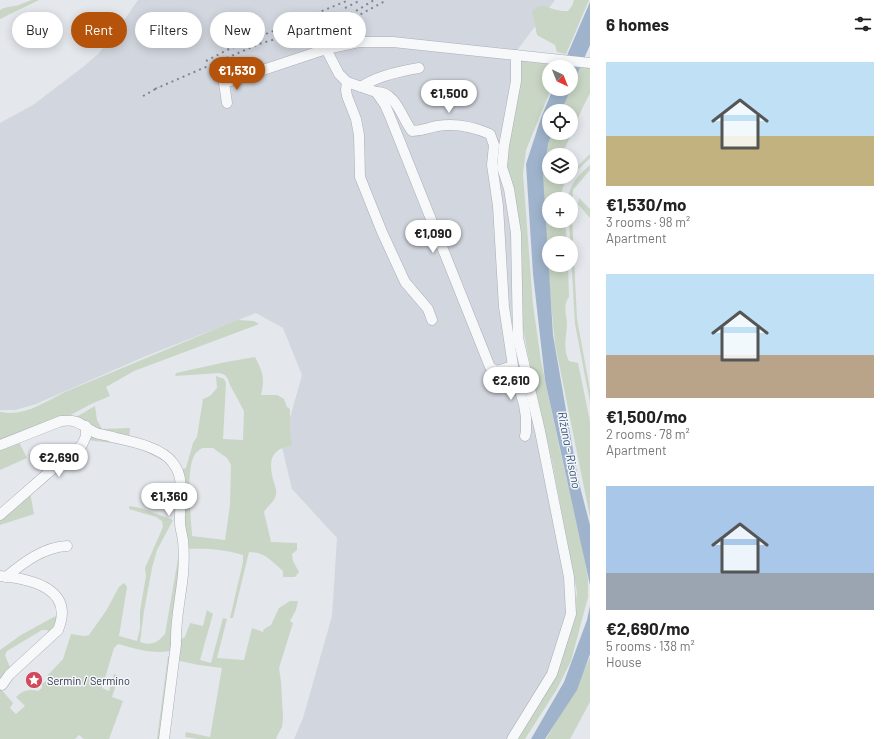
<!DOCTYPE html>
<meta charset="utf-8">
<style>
body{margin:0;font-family:Barlow,sans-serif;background:#f6f6f6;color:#222;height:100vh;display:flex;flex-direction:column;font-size:15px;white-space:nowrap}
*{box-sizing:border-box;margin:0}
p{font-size:13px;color:#767676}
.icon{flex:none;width:22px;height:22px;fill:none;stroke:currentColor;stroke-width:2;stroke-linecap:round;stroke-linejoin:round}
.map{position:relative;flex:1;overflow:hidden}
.sheet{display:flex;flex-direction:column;background:#fff;width:300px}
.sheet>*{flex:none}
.banner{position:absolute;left:12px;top:12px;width:380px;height:36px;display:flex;gap:8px}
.needle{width:26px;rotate:137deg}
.controls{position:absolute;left:542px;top:60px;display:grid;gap:8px}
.controls a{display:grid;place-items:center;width:36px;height:36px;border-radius:50%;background:#fff;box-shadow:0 2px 10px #0003;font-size:20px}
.price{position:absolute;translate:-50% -34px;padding:0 9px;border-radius:14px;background:#fff;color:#222;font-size:13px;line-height:26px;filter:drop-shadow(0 1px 2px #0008)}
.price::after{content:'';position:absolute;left:50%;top:24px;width:12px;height:9px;margin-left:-6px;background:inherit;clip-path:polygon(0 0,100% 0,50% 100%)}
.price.selected{background:#b45309;color:#fff}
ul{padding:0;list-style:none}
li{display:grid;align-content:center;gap:8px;height:212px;padding:0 16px}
li span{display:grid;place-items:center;height:124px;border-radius:0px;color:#555}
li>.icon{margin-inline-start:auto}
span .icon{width:72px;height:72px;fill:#fffc;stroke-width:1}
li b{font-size:17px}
h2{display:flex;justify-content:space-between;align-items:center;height:48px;padding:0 16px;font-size:17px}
.pill{padding:0 14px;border-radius:18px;background:#fff;box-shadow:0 2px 10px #0003;font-size:14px;line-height:36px}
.pill.selected{background:#b45309;color:#fff}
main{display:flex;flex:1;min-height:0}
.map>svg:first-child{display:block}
</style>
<main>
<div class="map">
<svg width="590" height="739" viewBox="0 0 590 739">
<rect width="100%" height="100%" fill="#e4e7ec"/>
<path fill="#d2d6de" d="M138,0H555L515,53L514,339L558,528L568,612L551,674L510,739H294L303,718L332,616L337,538L292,489L282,447L302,375L283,328L256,313L146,356L36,404L15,410H0V123L33,105L83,67L98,54L111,39Z"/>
<g fill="#c9d6c5" fill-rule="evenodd">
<path d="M32,0H39L0,19V10C7,6 12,7 19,5C23,3 27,2 32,0Z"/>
<path d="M574,0H589L566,54L557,52L555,45L537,35L532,11C544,1 545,8 557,10C561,11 564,11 568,11L572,6Z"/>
<path d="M518,60L562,65L561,67H549V89H551L526,150L523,174L533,305L541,361L561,455L582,546L588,579V597L571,661L557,689L525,739H514L544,692L574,614L577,593L553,466L528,355L523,328L505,167Z"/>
<path d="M579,67L590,68V93L582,109L562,155H549V177H570C564,184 560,190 562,199H549V221H565L567,243H549V265H568L569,297C563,305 566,313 567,322C567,336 562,348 569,361L578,363L590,421V517L555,344L550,292L543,216V164L551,133H571V111H559L569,89H571V85Z"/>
<path d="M590,154V158L571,176V168L574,170Z"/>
<path d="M590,165V170L573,190L572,217L577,319L590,390V402L575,324L569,221H571V199H568C569,184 580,174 590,165Z"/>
<path d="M579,198L590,209V218L578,204Z"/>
<path d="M237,320L254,321L259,324L134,371L106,387L110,396L91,404L67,417L0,443V412C25,417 44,402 65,392Z"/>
<path d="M255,357C263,373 265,377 261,395H277L284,399L287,407L290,409V428L292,445C272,449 268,459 273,479C274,483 277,490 276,494C275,502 267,506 264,512L271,542L297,543V550L292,554L293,561L299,572L295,577H283V571C272,562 265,552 249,552L233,618H230L243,562V555C224,549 205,548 186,549L180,470L186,468L193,443L197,437L203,399L210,396L217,388L216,376L224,379L226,383L223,439L243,440L244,411L230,385L228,379L225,375L220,373L175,376L176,373L226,362ZM202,448H213L227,458L231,465L230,505L225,540L192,536C191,515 185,471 195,454C196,452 200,450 202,448Z"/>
<path d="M95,406L97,420L102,429L130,428L129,438L108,434L76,417Z"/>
<path d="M88,431L142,447L169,462L164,461L140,449L120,444L87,440Z"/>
<path d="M18,440L27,458L0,470V448Z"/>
<path d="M30,492L34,514L0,525V518Z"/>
<path d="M129,506L141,508L173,520L157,550L152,568L144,611L140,642C152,646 157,643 165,634L179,553L181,549L173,647L170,651C151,654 137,649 118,644L114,648L102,688L109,691L114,674L119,676L112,697L123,701L109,739H84L79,735L75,739H0V688L13,703L10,708L16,714L25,706L16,697C23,690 30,689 38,691L42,688V684L49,679L47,676L63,659L71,634L84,636L89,635L106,611L119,587L124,583L127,587L119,636L137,641L140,628V611L146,576L145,568L163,527L162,521L156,517L129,509Z"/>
<path d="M290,601H298L296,610L290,621L293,623L279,668L281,682L283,718L282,727L278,734L276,739H198L185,737L186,732L210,737L222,668L199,665L175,660L180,640L185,637L190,623L203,626L207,610L213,614L200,660L211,663L223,618L227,619L217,658L244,660L252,628L263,632L264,629L271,625L279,608Z"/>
<path d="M61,613L52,633L47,630H42L7,651L5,655L11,670L0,684V650L21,635Z"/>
<path d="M168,656H171L162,739H157Z"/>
<path d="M590,657V702L570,739H546L573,694Z"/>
</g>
<g fill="#9fb4cc">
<path d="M590,2V45L571,88V67H562Z"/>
<path d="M553,89H571L561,111H549V133H552L548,144L543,175L553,335L578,479L590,525V585L545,380L533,274L526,164L541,118Z"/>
<path d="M590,606V654L577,690L545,739H531L564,682L587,620Z"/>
</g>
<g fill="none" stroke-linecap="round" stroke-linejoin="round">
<defs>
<g id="minor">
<path d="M326,49L339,74L347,82L376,92C396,91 402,119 412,131C424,131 427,128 437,126C455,123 474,127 490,134L494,145L492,165L498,206L504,307L513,366L524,405L526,417V432L525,436"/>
<path d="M347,82L346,90L347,96L356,119L359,135L360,177L382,232L405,282L428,309L432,320"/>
<path d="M361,87C377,76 400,71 419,68"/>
<path d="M376,92L385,105L389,114L490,367L496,371L513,366"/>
<path d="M227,103L224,83L326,49L359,42H393L590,63"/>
<path d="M0,445L61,421C80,419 80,425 94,432C100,435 107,435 112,437C130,441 162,447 173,463C186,479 179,503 180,522C180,528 182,534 183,540C184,551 184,563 183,574C181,597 175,620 176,644L164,739"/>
<path d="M0,515L56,466L82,445L86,436V426"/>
<path d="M0,576C32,579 75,589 58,630L9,675L2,685"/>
<path d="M6,577C24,562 44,547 67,546"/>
<path d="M512,739L552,674L571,614L569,577L540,431L518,338L516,233L509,189L502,167L504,146L516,81V55"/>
</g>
</defs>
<use href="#minor" stroke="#a9aeb7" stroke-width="11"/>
<use href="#minor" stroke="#f7f8fa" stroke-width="10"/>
<g stroke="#7d8696" stroke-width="2" stroke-dasharray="2 4" stroke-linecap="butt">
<path d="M345,8L361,0"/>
<path d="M350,20L387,0"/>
<path d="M206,61L229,49L349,0"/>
<path d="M155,89L259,44L326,24L356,11L374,0"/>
<path d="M143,96L159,87"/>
</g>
</g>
<defs>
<symbol id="sight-disc" viewBox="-11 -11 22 22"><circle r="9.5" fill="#d1495b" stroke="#f4f6f9"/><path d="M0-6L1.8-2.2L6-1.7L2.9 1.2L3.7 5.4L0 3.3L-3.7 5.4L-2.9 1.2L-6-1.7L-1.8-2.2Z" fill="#fff"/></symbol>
</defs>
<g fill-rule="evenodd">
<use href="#sight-disc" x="24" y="670" width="20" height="20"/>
</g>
<g text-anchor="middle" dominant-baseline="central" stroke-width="3" stroke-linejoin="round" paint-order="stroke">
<g font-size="11" fill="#2b3445" stroke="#f4f6f9" text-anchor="start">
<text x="47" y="680">Sermin / Sermino</text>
</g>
<g font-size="12" font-style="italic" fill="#34527a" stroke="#f4f6f9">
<text transform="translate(570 450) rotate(79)">Rižana - Risano</text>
</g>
</g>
</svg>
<div class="controls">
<a><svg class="needle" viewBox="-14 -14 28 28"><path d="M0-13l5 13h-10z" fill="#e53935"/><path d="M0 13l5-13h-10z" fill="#767676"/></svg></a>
<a><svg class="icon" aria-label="locate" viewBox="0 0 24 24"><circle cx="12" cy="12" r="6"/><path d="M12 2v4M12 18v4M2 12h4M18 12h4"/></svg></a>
<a><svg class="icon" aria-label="layers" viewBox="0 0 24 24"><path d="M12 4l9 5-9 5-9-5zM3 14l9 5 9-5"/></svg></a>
<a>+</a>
<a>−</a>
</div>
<b class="price selected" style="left:237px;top:91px">€1,530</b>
<b class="price" style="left:449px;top:114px">€1,500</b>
<b class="price" style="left:433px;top:254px">€1,090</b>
<b class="price" style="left:511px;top:401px">€2,610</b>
<b class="price" style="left:59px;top:478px">€2,690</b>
<b class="price" style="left:169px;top:517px">€1,360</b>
<div class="banner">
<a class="pill">Buy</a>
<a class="pill selected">Rent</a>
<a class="pill">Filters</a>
<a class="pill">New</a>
<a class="pill">Apartment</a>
</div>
</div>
<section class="sheet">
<h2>6 homes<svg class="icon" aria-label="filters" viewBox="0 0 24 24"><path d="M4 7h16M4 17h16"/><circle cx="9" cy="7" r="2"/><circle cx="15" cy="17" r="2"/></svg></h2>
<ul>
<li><span style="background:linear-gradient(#bfe0f5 60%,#c2b280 0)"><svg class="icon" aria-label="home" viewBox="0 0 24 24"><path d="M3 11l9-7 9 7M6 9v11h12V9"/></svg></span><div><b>€1,530/mo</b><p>3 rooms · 98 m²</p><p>Apartment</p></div></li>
<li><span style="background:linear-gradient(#bfe0f5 65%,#b9a48a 0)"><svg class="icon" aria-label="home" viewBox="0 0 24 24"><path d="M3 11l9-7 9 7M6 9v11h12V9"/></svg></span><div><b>€1,500/mo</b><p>2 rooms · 78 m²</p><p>Apartment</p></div></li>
<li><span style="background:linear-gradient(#a9c7e8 70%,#9aa5b1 0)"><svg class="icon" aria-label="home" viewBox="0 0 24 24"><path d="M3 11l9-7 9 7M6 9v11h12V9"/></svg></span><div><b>€2,690/mo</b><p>5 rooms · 138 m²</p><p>House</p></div></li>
</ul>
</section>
</main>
